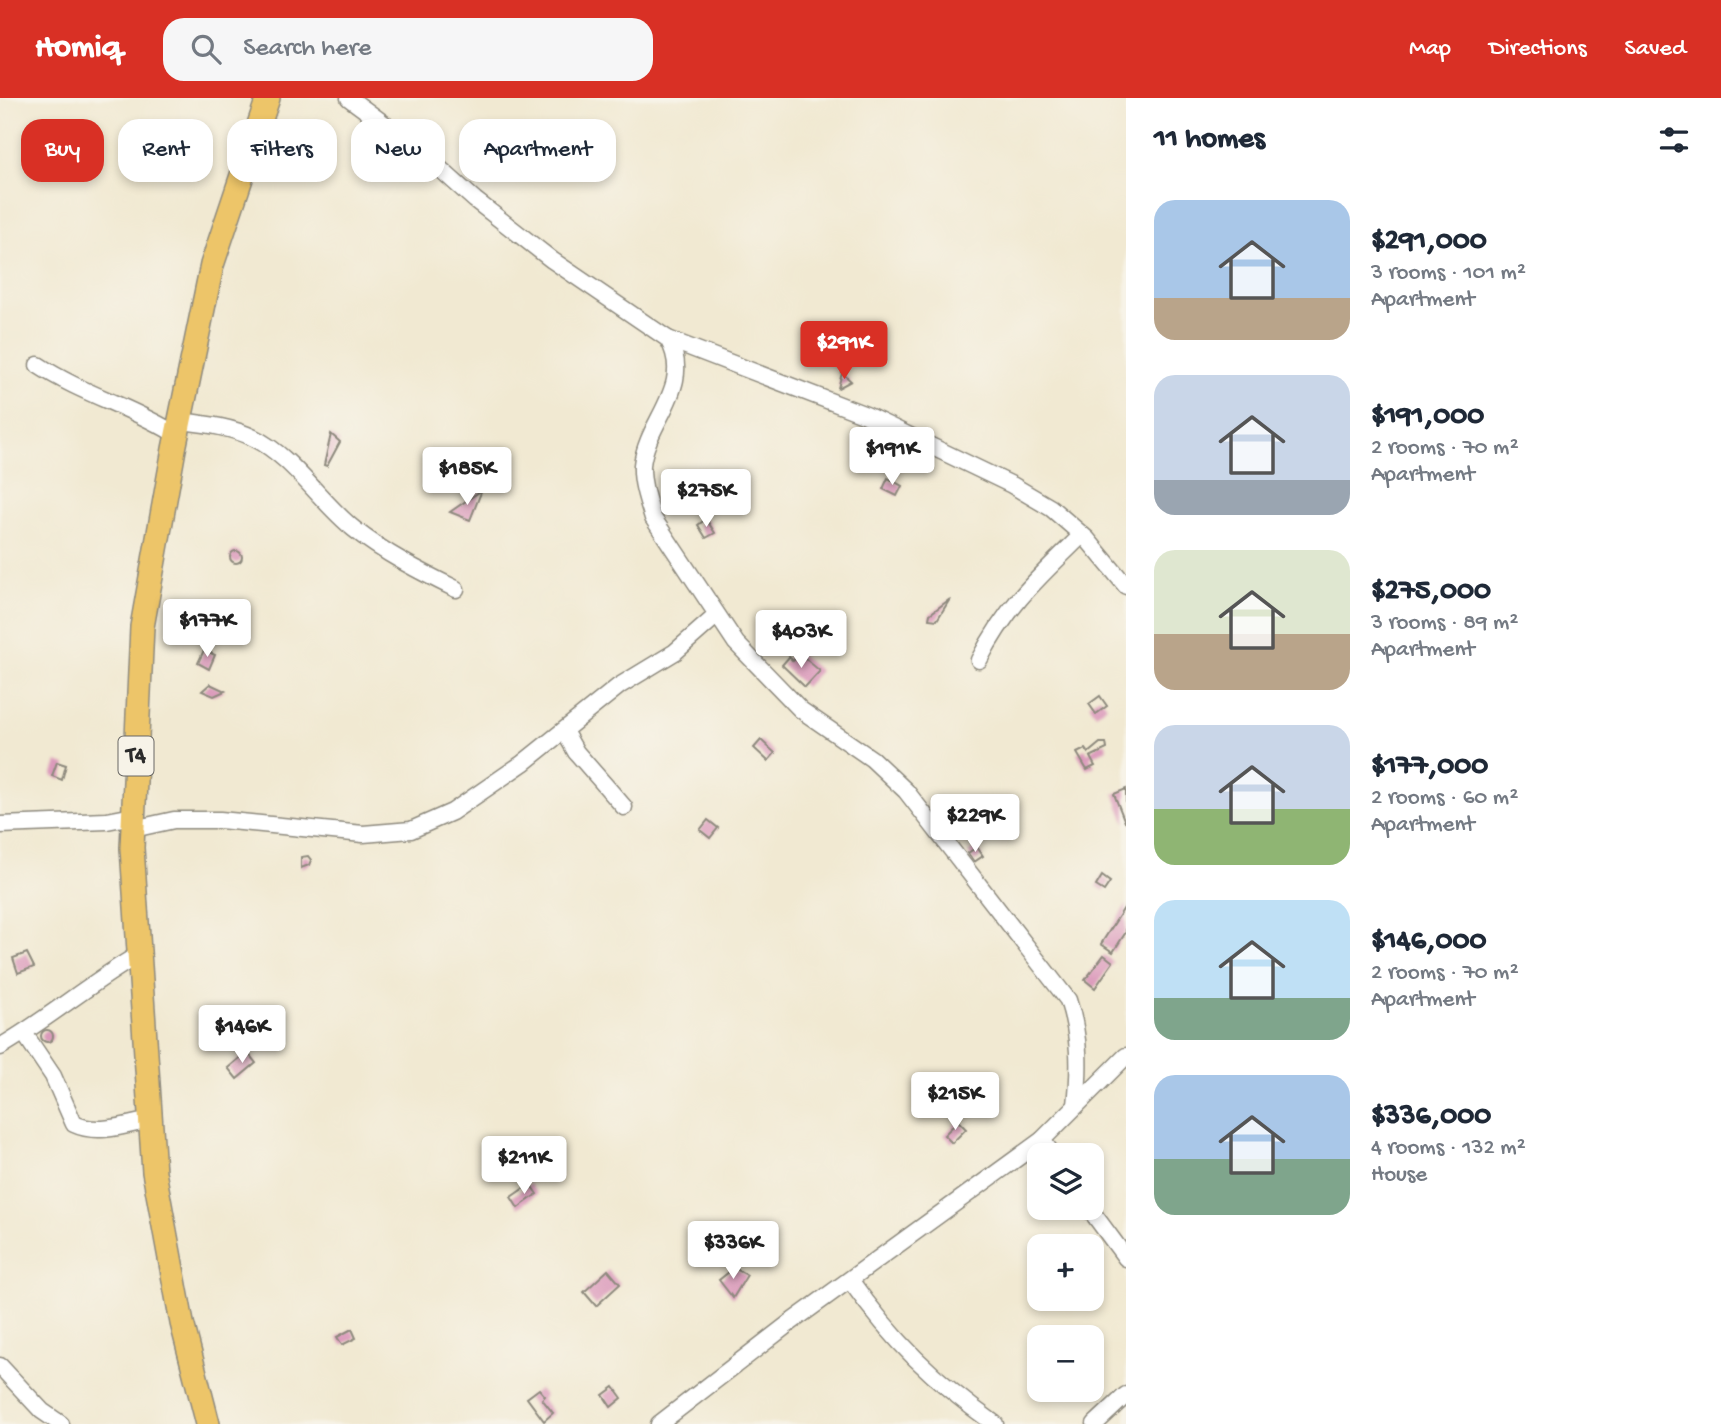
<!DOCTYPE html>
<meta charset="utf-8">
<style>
body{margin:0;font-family:"Gochi Hand",sans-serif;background:#f6f6f7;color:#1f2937;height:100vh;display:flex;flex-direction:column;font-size:26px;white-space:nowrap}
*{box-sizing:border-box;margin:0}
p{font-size:23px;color:#747a83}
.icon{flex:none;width:38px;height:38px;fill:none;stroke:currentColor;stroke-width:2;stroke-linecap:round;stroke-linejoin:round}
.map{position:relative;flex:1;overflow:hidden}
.panel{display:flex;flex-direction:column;background:#fff;width:595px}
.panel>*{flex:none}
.hud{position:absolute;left:21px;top:21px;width:665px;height:63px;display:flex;gap:14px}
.controls{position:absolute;left:1027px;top:1045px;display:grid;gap:14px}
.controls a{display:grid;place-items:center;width:77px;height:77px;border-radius:14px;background:#fff;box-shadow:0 4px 10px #0003;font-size:35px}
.price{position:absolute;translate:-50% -60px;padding:0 16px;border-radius:7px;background:#fff;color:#222;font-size:23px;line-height:46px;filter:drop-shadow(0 2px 4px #0008)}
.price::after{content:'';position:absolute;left:50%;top:42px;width:21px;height:16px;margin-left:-10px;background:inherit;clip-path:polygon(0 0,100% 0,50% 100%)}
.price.selected{background:#d93025;color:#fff}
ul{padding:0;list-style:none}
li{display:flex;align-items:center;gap:21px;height:175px;padding:0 28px}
li span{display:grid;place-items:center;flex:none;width:196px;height:140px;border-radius:21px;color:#555}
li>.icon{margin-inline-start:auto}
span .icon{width:84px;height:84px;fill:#fffc;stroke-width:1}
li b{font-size:30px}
h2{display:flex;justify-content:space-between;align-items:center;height:84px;padding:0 28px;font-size:30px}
.tag{padding:0 24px;border-radius:21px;background:#fff;box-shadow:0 4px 10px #0003;font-size:24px;line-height:63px}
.tag.selected{background:#d93025;color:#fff}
header{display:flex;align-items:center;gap:42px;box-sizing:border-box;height:98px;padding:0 35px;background:#d93025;color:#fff}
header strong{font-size:33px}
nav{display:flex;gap:38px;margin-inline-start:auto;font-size:24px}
.search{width:490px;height:63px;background:#f6f6f7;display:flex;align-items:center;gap:18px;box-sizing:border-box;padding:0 24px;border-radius:21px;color:#747a83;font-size:26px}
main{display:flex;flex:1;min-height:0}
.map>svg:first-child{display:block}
</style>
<header>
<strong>Homiq</strong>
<div class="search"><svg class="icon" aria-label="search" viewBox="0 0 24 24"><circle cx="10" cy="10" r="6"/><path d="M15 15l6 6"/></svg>Search here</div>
<nav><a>Map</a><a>Directions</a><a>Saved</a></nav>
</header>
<main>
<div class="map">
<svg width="1126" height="1326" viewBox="0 0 1126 1326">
<rect width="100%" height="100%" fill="#f7f3e8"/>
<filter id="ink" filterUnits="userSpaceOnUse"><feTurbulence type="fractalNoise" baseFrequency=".0143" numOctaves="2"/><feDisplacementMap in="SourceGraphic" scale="14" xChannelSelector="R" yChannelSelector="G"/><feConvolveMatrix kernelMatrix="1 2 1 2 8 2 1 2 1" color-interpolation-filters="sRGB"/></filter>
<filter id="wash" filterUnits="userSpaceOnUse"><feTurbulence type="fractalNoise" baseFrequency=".00686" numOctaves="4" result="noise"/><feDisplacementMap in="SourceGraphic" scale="28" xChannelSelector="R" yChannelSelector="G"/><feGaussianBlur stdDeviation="1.57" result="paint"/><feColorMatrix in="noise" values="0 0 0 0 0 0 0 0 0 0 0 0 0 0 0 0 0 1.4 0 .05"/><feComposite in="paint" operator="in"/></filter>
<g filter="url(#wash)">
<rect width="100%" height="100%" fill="#f1e9d2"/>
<g id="blocks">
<g fill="#db9abb">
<path d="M842,275L851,283L838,290Z"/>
<path d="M331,336L340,344L327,368L324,367Z"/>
<path d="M888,380L902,388L897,398L883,391Z"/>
<path d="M694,389L704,394L697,407L687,402Z"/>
<path d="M482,392L470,422L450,414Z"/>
<path d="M706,421L715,435L706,440L698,427Z"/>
<circle cx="236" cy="459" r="6"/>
<path d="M950,501L937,522L929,521L930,516Z"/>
<path d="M765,524L774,533L767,540L759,531Z"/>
<path d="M204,552L215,557L209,571L198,565Z"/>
<path d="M800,556L820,573L805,589L782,567L789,559L793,563Z"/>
<path d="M210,586L225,593L214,598L202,593Z"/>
<path d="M1100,598L1107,608L1096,616L1089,606Z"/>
<path d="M761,642L775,655L768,663L754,650Z"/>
<path d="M1100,645H1106L1107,651L1090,659L1095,668L1087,672L1077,655L1085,651L1088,655Z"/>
<path d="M57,664L66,667L62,682L52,678Z"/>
<path d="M1126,691V724H1125L1114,696Z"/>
<path d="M708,722L718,730L710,740L700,732Z"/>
<path d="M977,749L983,758L974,764L968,755Z"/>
<path d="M308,758L311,762L309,767L301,770V759Z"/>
<path d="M1102,778L1110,784L1104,793L1096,788Z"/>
<path d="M1126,807V834L1113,854L1101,846Z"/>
<path d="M27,855L34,869L18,875L13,860Z"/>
<path d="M1104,857L1113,864L1095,890L1085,882Z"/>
<circle cx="47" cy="938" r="6"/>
<path d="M247,954L256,965L237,981L228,970Z"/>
<path d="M958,1023L966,1031L952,1045L944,1037Z"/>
<path d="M530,1086L537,1096L518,1110L511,1099Z"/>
<path d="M734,1170L747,1177L733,1200L719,1182Z"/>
<path d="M608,1172L620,1186L596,1208L584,1194Z"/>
<path d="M352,1231L356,1240L342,1247L337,1239Z"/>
<path d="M614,1289L622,1300L611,1309L603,1297Z"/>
<path d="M539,1291L545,1298L542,1301L553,1315L544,1323L527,1300Z"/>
</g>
</g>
</g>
<g filter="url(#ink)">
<use href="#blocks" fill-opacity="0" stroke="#8e8a7e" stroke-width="2"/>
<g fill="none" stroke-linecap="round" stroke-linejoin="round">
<defs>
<g id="minor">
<path d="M349,0L418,51L475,102L552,162L668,241L866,317L1012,387L1051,410L1087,441L1126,488"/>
<path d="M668,241C695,288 647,322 642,367C641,385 648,404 653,420L736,545L801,612L872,661L906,693L1068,902C1080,938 1080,969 1076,1007"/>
<path d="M38,267C82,296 133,309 177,337"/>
<path d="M181,323C205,326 232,329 254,340C293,359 320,404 354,431C384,455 421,474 456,491"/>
<path d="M979,562C1008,506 1038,480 1082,437"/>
<path d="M564,633L576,654L624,709"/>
<path d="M0,727L107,723L133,718"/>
<path d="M133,731L174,722H220L363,736L411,732L452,714L523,665L619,588L675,554L717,517"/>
<path d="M24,935L53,978L74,1026C97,1037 126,1027 150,1022"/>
<path d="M0,949C48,921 90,885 138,857"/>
<path d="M1042,1042L1053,1057"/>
<path d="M1089,1110L1126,1160"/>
<path d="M850,1182C894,1244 933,1282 995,1326"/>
<path d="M0,1268L42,1313L61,1326"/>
<path d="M659,1326L787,1227L1042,1042L1126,958"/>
<path d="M1095,1326L1126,1297"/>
</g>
<path id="highway" d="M208,1326L182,1225L154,1074L132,750L142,529L174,351L212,167L268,0"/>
</defs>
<use href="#minor" stroke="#8e8a7e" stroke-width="19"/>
<use href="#highway" stroke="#8e8a7e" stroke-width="26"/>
<use href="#minor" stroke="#fff" stroke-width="16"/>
<use href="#highway" stroke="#edc569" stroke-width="23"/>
</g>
</g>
<g text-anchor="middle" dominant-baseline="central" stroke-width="6" stroke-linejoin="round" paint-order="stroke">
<rect fill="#f7f3e8" stroke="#686764" stroke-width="2" x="118.5" y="638.5" width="35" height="39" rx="5"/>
<g font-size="23" font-weight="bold" fill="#2b2b2b">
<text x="136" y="658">T4</text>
</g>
</g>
</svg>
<div class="controls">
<a><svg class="icon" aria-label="layers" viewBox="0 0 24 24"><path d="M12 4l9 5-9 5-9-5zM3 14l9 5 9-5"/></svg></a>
<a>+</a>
<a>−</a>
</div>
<b class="price selected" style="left:844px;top:283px">$291K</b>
<b class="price" style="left:892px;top:389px">$191K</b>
<b class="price" style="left:467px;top:409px">$185K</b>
<b class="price" style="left:706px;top:431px">$275K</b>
<b class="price" style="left:207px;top:561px">$177K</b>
<b class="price" style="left:801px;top:572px">$403K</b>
<b class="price" style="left:975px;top:756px">$229K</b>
<b class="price" style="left:242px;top:967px">$146K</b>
<b class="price" style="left:955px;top:1034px">$215K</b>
<b class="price" style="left:524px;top:1098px">$211K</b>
<b class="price" style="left:733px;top:1183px">$336K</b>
<div class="hud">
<a class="tag selected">Buy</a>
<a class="tag">Rent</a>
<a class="tag">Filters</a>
<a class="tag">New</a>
<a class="tag">Apartment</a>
</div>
</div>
<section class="panel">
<h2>11 homes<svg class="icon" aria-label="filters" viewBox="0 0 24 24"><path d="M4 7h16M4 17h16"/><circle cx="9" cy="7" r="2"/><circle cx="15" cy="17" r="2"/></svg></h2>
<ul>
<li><span style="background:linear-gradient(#a9c7e8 70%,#b9a48a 0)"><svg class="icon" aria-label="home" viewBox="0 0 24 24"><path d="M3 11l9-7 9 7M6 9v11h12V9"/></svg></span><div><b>$291,000</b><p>3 rooms · 101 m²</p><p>Apartment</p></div></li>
<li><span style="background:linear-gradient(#c9d6e8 75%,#9aa5b1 0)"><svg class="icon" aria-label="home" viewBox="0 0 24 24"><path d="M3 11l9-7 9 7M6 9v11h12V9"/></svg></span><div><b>$191,000</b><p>2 rooms · 70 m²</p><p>Apartment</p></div></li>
<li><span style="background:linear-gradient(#dfe7d0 60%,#b9a48a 0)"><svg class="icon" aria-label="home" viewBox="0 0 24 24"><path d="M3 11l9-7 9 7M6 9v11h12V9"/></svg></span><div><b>$275,000</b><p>3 rooms · 89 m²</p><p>Apartment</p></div></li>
<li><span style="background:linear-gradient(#c9d6e8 60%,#8fb573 0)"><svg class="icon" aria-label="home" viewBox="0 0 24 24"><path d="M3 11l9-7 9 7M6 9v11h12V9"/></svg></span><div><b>$177,000</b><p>2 rooms · 60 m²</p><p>Apartment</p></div></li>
<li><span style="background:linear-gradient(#bfe0f5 70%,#7fa58c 0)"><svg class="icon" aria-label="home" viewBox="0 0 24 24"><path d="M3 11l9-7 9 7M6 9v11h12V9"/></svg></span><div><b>$146,000</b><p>2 rooms · 70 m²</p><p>Apartment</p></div></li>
<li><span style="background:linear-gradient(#a9c7e8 60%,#7fa58c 0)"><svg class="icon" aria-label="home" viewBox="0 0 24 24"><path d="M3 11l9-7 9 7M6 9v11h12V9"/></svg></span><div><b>$336,000</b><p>4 rooms · 132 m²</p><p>House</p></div></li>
</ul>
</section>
</main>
